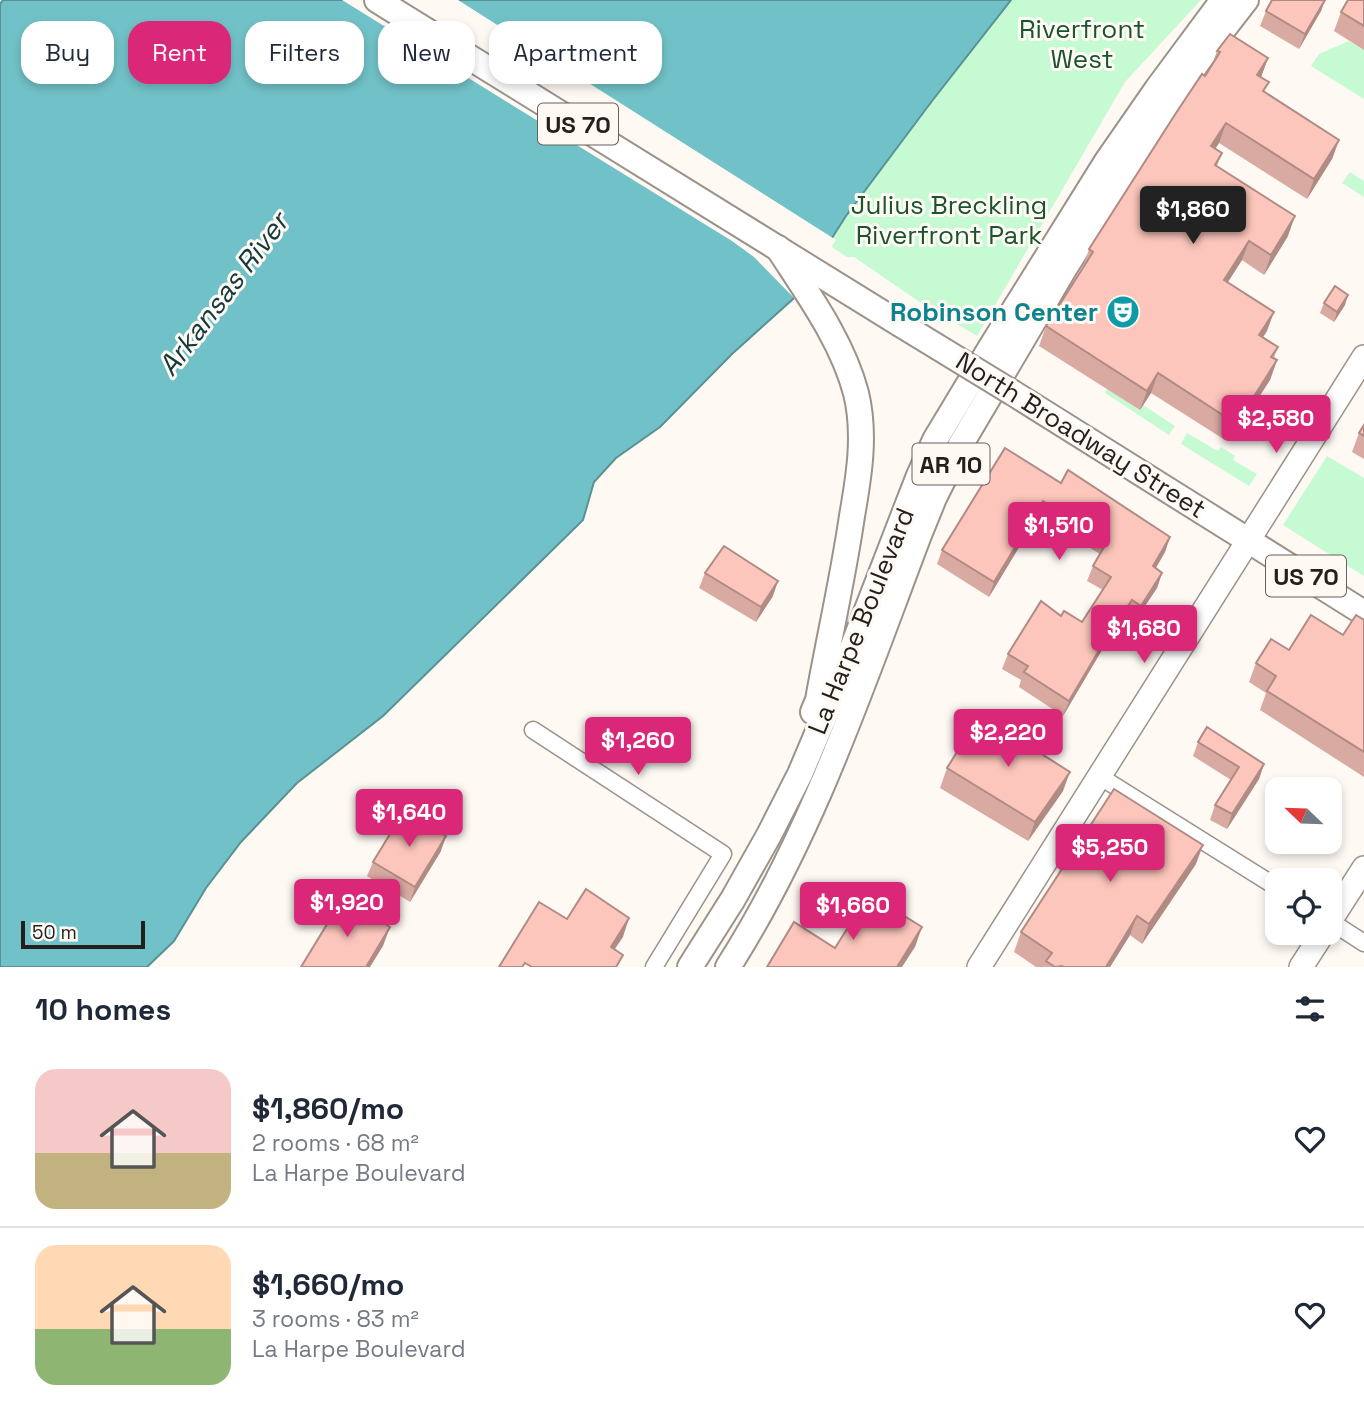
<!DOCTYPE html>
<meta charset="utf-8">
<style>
body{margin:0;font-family:"Space Grotesk",sans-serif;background:#f2f2f3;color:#1f2937;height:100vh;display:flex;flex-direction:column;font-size:26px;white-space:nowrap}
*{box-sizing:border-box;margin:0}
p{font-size:23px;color:#747a83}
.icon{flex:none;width:38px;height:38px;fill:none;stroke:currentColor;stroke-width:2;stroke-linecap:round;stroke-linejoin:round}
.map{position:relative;height:967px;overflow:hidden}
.sheet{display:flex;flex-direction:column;background:#fff;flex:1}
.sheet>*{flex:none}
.hud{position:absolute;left:21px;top:21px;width:700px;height:63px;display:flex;gap:14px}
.needle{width:46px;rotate:293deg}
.buttons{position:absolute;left:1265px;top:777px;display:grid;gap:14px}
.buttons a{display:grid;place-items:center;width:77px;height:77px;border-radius:14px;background:#fff;box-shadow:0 4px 10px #0003;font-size:35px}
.scale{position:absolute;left:21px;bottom:18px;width:124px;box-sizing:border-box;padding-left:7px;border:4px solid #221f1c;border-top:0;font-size:19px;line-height:24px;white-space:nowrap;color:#221f1c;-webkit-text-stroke:5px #fff9f4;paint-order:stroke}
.price{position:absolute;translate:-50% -60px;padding:0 16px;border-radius:7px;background:#db2777;color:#fff;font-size:23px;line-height:46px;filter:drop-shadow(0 2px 4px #0008)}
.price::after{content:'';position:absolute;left:50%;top:42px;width:21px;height:16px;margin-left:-10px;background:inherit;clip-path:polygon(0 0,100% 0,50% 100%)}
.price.current{background:#222;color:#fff}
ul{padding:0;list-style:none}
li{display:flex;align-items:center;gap:21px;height:175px;padding:0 35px}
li+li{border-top:2px solid #e0e1e3}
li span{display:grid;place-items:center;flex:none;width:196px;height:140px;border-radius:21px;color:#555}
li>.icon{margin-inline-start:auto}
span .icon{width:84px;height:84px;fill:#fffc;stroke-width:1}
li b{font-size:30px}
h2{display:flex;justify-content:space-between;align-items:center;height:84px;padding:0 35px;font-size:30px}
.chip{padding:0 24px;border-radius:21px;background:#fff;box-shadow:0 4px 10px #0003;font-size:24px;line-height:63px}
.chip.current{background:#db2777;color:#fff}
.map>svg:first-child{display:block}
</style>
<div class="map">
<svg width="1364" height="967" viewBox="0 0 1364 967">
<rect width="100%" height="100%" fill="#fff9f4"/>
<g fill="#c5fad2">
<path d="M1011,0H1201L1125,82L977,336L918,301L854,257H847L829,245C881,158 950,81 1011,0Z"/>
<path d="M1349,41L1364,50V99L1311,66L1319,54Z"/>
<path d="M1350,172L1364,181V197L1342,183Z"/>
<path d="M1107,389L1140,410L1143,405L1175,426L1169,435L1105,393Z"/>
<path d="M1187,433L1218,451L1221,447L1235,456L1233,460L1257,474L1249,486L1181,444Z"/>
<path d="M1327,456L1364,478V576L1283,525Z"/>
</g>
<path fill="#71c2c8" stroke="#599194" stroke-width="2" d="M3,0H1011L932,101L846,216L793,299L732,354L660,427L616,458L594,482L583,520L383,716L297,783L241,842L206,888L174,941L147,967H0V4Z"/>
<path fill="#fff9f4" d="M342,0H458L836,240L796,300L754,257L732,241Z"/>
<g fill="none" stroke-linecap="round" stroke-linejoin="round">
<defs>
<g id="street">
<path d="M533,730L723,854L654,967"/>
<path d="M1099,776L1278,888"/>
<path d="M1330,921L1364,943"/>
</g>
<g id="secondary">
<path d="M1330,921L1364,868"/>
<path d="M979,967L1364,357"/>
<path d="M1301,967L1323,933"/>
</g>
<g id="primary">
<path d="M377,0L900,324"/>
<path d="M778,248C807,293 842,340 856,393C866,434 859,476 852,516C843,578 829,638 818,700L813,712"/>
<path d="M1013,393L1364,613"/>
<path d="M690,967L733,899L769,835L800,774L839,682L918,478L935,440L991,347L1107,161L1157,89L1223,0"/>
<path d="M728,967C813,834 863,682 919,535L934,498L961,444L1066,266L1156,124L1197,63L1246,0"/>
</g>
</defs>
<use href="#street" stroke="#9b928a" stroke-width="19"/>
<use href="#secondary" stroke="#9b928a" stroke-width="26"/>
<use href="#primary" stroke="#9b928a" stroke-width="28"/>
<use href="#street" stroke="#fff" stroke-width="16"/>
<use href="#secondary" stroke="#fff" stroke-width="23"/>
<use href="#primary" stroke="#fff" stroke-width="24"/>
<defs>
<path id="primary-bridge" d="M900,324L1013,393"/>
</defs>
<use href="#primary-bridge" stroke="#9b928a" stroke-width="28" stroke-linecap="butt"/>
<use href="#primary-bridge" stroke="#fff" stroke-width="24"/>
</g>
<g fill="#d9aaa2">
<path d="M1272,0H1325L1321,11L1299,49L1260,26L1266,11Z"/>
<path d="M1364,0V50L1334,31L1341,12Z"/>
<path d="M1217,51L1268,58L1261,77L1265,93L1339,140L1332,159L1307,199L1219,143L1215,149L1222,153L1217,166L1288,236L1264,275L1242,260L1228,282L1267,331L1263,337L1278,347L1274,358L1277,360L1270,380L1238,429L1234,426L1225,440L1151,393L1140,410L1039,346L1046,326L1082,269L1089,249L1205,76L1213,62Z"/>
<path d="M1324,303L1345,305L1334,322L1320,313Z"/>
<path d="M1364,425V459L1352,452L1359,433Z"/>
<path d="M1061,483L1170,537L1165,552L1156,568L1162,573L1157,588L1135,621L1127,615L1113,634L1112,633L1063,716L1019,687L1021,680L1002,669L1008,654L1061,616L1082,622L1103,590L1087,581L1093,566L1100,554L1038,516L989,597L937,564L942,550Z"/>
<path d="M705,573L773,596L756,622L699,588Z"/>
<path d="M1364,620V777L1260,710L1266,693L1249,682L1256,663L1289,650L1343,635Z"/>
<path d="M1198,742L1264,764L1259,779L1227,829L1210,820L1215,805L1231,780L1193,756Z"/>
<path d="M947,768L1063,791L1028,841L940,788Z"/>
<path d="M441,851L410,902L367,876L373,862Z"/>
<path d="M1196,864L1142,944L1130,935L1110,967H1036L1014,952L1021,932Z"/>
</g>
<g fill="#b08b84">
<path d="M1325,0L1321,11L1299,49L1305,34Z"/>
<path d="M1268,58L1261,77L1257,75Z"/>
<path d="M1226,123L1219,143L1204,166L1211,146Z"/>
<path d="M1339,140L1332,159L1307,199L1314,179Z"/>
<path d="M1295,216L1288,236L1264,275L1271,255Z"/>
<path d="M1249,241L1242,260L1217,299L1224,280Z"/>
<path d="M1348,295L1345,305L1334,322L1337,312Z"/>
<path d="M1274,312L1267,331L1252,354L1259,335Z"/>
<path d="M1277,360L1270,380L1238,429L1246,409Z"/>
<path d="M1158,373L1151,393L1140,410L1147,391Z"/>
<path d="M1241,407L1234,426L1225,440L1232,421Z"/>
<path d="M1043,501L1038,516L989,597L994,582Z"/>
<path d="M1170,537L1165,552L1148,581L1153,566Z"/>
<path d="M1162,573L1157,588L1135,621L1141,606Z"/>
<path d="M778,581L773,596L756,622L761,607Z"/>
<path d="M1132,600L1127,615L1113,634L1119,619Z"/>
<path d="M1118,618L1112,633L1063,716L1069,701Z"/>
<path d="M1264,764L1259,779L1227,829L1232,814Z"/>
<path d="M1070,772L1063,791L1028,841L1035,822Z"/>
<path d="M446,836L441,851L410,902L415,887Z"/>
<path d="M1203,845L1196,864L1142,944L1149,924Z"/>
<path d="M1137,916L1130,935L1110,967H1106Z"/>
<path d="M629,918L623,937L604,965L611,947Z"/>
<path d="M390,927L383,946L370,967H366Z"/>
<path d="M922,927L915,947L902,967H897Z"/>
</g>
<g fill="#fcc6bc" stroke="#b08b84" stroke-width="2">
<path d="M1272,0H1325L1305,34L1266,11Z"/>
<path d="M1348,0H1364V26L1341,12Z"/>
<path d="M1230,34L1268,58L1257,75L1269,82L1263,91L1339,140L1314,179L1226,123L1211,146L1222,153L1215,165L1295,216L1271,255L1249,241L1224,280L1274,312L1259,335L1278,347L1271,357L1277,360L1246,409L1241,407L1232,421L1158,373L1147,391L1046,326L1093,252L1089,249L1176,113L1202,74L1205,76L1220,52L1217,51Z"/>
<path d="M1335,286L1348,295L1337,312L1324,303Z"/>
<path d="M1364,425V436L1359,433Z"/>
<path d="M1005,448L1061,483L1068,470L1170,537L1153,566L1162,573L1141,606L1132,600L1119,619L1118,618L1069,701L1024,672L1028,666L1008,654L1041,601L1061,616L1064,611L1082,622L1111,577L1093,566L1108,540L1043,501L994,582L942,550Z"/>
<path d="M724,546L778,581L761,607L705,573Z"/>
<path d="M1311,615L1343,635L1356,615L1364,620V752L1267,691L1276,676L1256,663L1271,639L1289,650Z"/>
<path d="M980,715L1070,772L1035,822L947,768Z"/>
<path d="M1207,727L1264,764L1232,814L1215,805L1239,767L1198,742Z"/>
<path d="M1114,789L1203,845L1149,924L1137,916L1106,967H1064L1062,966L1055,967L1046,961L1052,953L1021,932Z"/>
<path d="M404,811L446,836L415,887L373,862Z"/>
<path d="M586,889L629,918L611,947L623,955L616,967H532L525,963L522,967H499L539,902L567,919Z"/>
<path d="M869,894L922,927L897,967H767L794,922L835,948Z"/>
<path d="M343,898L390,927L366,967H301Z"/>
</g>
<defs>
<symbol id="theatre-disc" viewBox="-11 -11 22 22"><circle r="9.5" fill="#0f9aa8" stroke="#fff9f4"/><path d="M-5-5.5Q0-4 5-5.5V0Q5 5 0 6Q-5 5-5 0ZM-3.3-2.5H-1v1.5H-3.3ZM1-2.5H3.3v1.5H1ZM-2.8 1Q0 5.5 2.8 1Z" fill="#fff"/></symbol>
</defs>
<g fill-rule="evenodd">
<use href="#theatre-disc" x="1104" y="293" width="38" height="38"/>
</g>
<g text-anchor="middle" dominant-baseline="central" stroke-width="6" stroke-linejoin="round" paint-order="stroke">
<g fill="#fff9f4" stroke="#64605d" stroke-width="2">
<rect x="538" y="103.5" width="80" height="41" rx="5"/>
<rect x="912.5" y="443.5" width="77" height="41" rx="5"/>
<rect x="1266" y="555.5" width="80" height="41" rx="5"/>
</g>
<g font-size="24" font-weight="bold" fill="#221f1c">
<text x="578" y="124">US 70</text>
<text x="951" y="464">AR 10</text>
<text x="1306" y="576">US 70</text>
</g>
<g font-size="26" fill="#19542f" stroke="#fff9f4">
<text x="1082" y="29">Riverfront<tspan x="1082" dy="30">West</tspan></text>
<text x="949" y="205">Julius Breckling<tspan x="949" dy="30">Riverfront Park</tspan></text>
</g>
<g font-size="26" font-weight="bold" fill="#0d838f" stroke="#fff9f4" text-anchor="end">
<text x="1098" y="312">Robinson Center</text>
</g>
<g font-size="26" fill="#221f1c" stroke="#fff9f4">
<text transform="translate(1081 435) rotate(32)">North Broadway Street</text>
<text transform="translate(861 621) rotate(-68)">La Harpe Boulevard</text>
</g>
<g font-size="28" font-style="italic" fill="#12393c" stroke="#fff9f4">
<text transform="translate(223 294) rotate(-53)">Arkansas River</text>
</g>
</g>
</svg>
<div class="buttons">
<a><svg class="needle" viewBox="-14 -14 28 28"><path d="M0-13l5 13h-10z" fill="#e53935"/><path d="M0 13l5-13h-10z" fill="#747a83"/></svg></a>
<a><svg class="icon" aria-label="locate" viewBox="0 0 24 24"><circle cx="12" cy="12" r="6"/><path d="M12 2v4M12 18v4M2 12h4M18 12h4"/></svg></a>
</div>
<div class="scale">50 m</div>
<b class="price current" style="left:1193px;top:246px">$1,860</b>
<b class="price" style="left:1276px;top:455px">$2,580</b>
<b class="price" style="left:1059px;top:562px">$1,510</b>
<b class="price" style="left:1144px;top:665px">$1,680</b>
<b class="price" style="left:1008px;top:769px">$2,220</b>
<b class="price" style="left:638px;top:777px">$1,260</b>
<b class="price" style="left:409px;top:849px">$1,640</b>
<b class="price" style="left:1110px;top:884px">$5,250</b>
<b class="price" style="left:347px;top:939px">$1,920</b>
<b class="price" style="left:853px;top:942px">$1,660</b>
<div class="hud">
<a class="chip">Buy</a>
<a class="chip current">Rent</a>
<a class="chip">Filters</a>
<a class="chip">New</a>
<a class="chip">Apartment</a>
</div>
</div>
<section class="sheet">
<h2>10 homes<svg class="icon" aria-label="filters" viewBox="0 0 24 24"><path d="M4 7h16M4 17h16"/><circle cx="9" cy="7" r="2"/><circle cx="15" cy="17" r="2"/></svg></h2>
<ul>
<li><span style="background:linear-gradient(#f6c9c9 60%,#c2b280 0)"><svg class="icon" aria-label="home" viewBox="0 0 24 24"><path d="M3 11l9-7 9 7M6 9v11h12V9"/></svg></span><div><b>$1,860/mo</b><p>2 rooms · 68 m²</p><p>La Harpe Boulevard</p></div><svg class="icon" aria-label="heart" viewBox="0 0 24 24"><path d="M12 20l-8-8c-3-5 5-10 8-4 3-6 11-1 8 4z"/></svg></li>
<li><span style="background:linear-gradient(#ffd9b3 60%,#8fb573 0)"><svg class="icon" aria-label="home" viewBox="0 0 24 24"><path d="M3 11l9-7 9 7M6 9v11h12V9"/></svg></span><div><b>$1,660/mo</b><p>3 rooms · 83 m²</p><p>La Harpe Boulevard</p></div><svg class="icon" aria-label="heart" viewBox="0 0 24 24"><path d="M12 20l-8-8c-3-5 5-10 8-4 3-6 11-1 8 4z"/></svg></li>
</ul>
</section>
